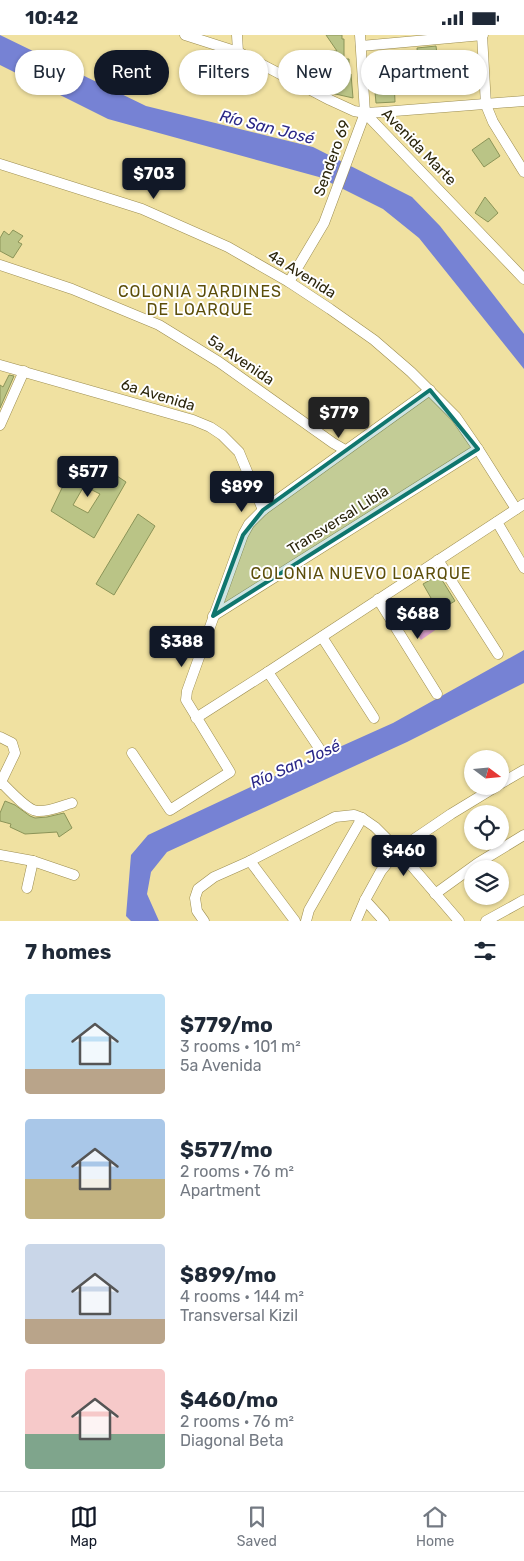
<!DOCTYPE html>
<meta charset="utf-8">
<style>
body{margin:0;font-family:Rubik,sans-serif;background:#f2f2f3;color:#1f2937;height:100vh;display:flex;flex-direction:column;font-size:19px;white-space:nowrap}
*{box-sizing:border-box;margin:0}
p{font-size:16px;color:#747a83}
.icon{flex:none;width:28px;height:28px;fill:none;stroke:currentColor;stroke-width:2;stroke-linecap:round;stroke-linejoin:round}
.map{position:relative;height:886px;overflow:hidden}
.panel{display:flex;flex-direction:column;background:#fff;flex:1}
.panel>*{flex:none}
.guide{position:absolute;left:15px;top:15px;width:495px;height:45px;display:flex;gap:10px}
.needle{width:32px;rotate:106deg}
.tools{position:absolute;left:464px;top:715px;display:grid;gap:10px}
.tools a{display:grid;place-items:center;width:45px;height:45px;border-radius:50%;background:#fff;box-shadow:0 1px 4px #0004;font-size:25px}
.price{position:absolute;translate:-50% -42px;padding:0 11px;border-radius:5px;background:#111827;color:#fff;font-size:16px;line-height:32px;filter:drop-shadow(0 1px 2px #0008)}
.price::after{content:'';position:absolute;left:50%;top:30px;width:15px;height:11px;margin-left:-8px;background:inherit;clip-path:polygon(0 0,100% 0,50% 100%)}
.price.active{background:#222;color:#fff}
ul{padding:0;list-style:none}
li{display:flex;align-items:center;gap:15px;height:125px;padding:0 25px}
li span{display:grid;place-items:center;flex:none;width:140px;height:100px;border-radius:5px;color:#555}
li>.icon{margin-inline-start:auto}
span .icon{width:60px;height:60px;fill:#fffc;stroke-width:1}
li b{font-size:21px}
h2{display:flex;justify-content:space-between;align-items:center;height:60px;padding:0 25px;font-size:21px}
.tag{padding:0 18px;border-radius:22px;background:#fff;box-shadow:0 1px 4px #0004;font-size:18px;line-height:45px}
.tag.active{background:#111827;color:#fff}
.status{display:flex;justify-content:space-between;align-items:center;height:35px;padding:0 25px;background:#fff;direction:ltr}
.status svg{height:14px;fill:currentColor}
.dock{display:flex;justify-content:space-around;align-items:center;height:70px;border-top:1px solid #e0e1e3;background:#fff;font-size:14px;color:#747a83}
.dock a{display:grid;justify-items:center;gap:2px}
.dock .active{color:#111827}
.map>svg:first-child{display:block}
</style>
<div class="status"><b>10:42</b><svg viewBox="0 0 49 12"><path d="M0 12V9h3v3zM5 12V6h3v6zM10 12V3h3v9zM15 12V0h3v12zM26 1h20v11H26zM47 4h2v5h-2z"/></svg></div>
<div class="map">
<svg width="524" height="886" viewBox="0 0 524 886">
<rect width="100%" height="100%" fill="#f0e1a1"/>
<path fill="#dba1cc" d="M435,575L444,589L421,605L412,591Z"/>
<g fill="#7682d4">
<path d="M0,0L146,71L313,112L412,162L440,191L524,299V334L419,203L383,174L319,142L108,84L0,30Z"/>
<path d="M524,615V648L407,707L167,817L151,837L147,859L159,886H131L126,881L131,820L148,800L257,749L393,688Z"/>
</g>
<g fill="#bac486" stroke="#8b9458" fill-rule="evenodd">
<path d="M326,0H342V4H344V24H349V39H351L353,63L331,58L327,37H326L325,24H329V16H337Z"/>
<path d="M436,11L439,35L419,37L417,13Z"/>
<path d="M390,18L389,45L394,44L395,67L376,68L374,46H380L379,19Z"/>
<path d="M489,103L500,121L484,132L472,115Z"/>
<path d="M485,162L498,178L488,187L475,178Z"/>
<path d="M13,195L23,201L18,207L22,209L13,223L0,216V203L4,196L9,200Z"/>
<path d="M9,340L14,341L0,373V350L3,352Z"/>
<path d="M93,426L112,442L114,439L126,447L94,503L51,476L72,432L83,440ZM84,451L100,459L88,478L73,470Z"/>
<path d="M138,479L155,491L114,560L96,549Z"/>
<path d="M439,540L455,566L407,594L400,581L431,563L423,549Z"/>
<path d="M5,766L15,770L30,781L35,783L47,782L64,778L72,793L59,802L57,797L25,799L10,792L11,789L0,786V778Z"/>
</g>
<g fill="none" stroke-linecap="round" stroke-linejoin="round">
<defs>
<g id="minor">
<path d="M185,0L238,17L330,65L354,76L365,78L382,77L524,66"/>
<path d="M237,0L238,17"/>
<path d="M482,0L486,70L493,87L524,137"/>
<path d="M361,11L483,0"/>
<path d="M365,78L524,244"/>
<path d="M0,129L142,174L228,212L289,247L330,274L374,305L411,337L456,382L478,414L516,474"/>
<path d="M0,230L72,254L159,290L219,327L333,408L345,415"/>
<path d="M289,247L324,188L365,78L360,0"/>
<path d="M0,330L193,385L210,392L222,400L239,417L263,475"/>
<path d="M0,390L24,336"/>
<path d="M497,487L524,533"/>
<path d="M438,525L498,619"/>
<path d="M378,564L437,659"/>
<path d="M213,581L478,414"/>
<path d="M322,602L374,683"/>
<path d="M268,637L321,716"/>
<path d="M196,683L268,637L524,469"/>
<path d="M0,702L12,708L15,718L0,749"/>
<path d="M132,718L170,775L230,737L186,665L187,656L243,500L249,489L263,475L430,355"/>
<path d="M1,747C9,755 27,775 37,776C49,777 61,771 72,768"/>
<path d="M500,749L524,735"/>
<path d="M0,820L33,826L74,840"/>
<path d="M250,826L295,886"/>
<path d="M27,853L33,826"/>
<path d="M435,859L478,828L524,800"/>
<path d="M365,865L384,886"/>
<path d="M204,886L197,876L195,863L198,854L214,842L250,826L335,782L354,780L362,783L375,792L398,815L459,886"/>
<path d="M306,886L309,875L362,783"/>
<path d="M356,886L365,865L381,836L398,815L451,779L497,751"/>
<path d="M486,886L524,865"/>
</g>
</defs>
<use href="#minor" stroke="#9c8d50" stroke-width="11"/>
<use href="#minor" stroke="#fff" stroke-width="10"/>
</g>
<path fill="#0f766e" fill-opacity="0.2" stroke="#0f766e" stroke-width="4" stroke-linejoin="round" d="M430,355L478,414L213,581L243,500L263,475Z"/>
<g text-anchor="middle" dominant-baseline="central" stroke-width="4" stroke-linejoin="round" paint-order="stroke">
<g font-size="15" fill="#2c260c" stroke="#fff">
<text transform="translate(419 112) rotate(46)">Avenida Marte</text>
<text transform="translate(332 123) rotate(-70)">Sendero 69</text>
<text transform="translate(302 239) rotate(32)">4a Avenida</text>
<text transform="translate(241 325) rotate(34)">5a Avenida</text>
<text transform="translate(158 360) rotate(17)">6a Avenida</text>
<text transform="translate(338 485) rotate(-32)">Transversal Libia</text>
</g>
<g font-size="16" font-style="italic" fill="#2a2787" stroke="#fff">
<text transform="translate(267 92) rotate(14)">Río San José</text>
<text transform="translate(295 729) rotate(-24)">Río San José</text>
</g>
<g font-size="16" letter-spacing="1" fill="#5c4e0a" stroke="#fff">
<text x="200" y="256">COLONIA JARDINES<tspan x="200" dy="18">DE LOARQUE</tspan></text>
<text x="361" y="538">COLONIA NUEVO LOARQUE</text>
</g>
</g>
</svg>
<div class="tools">
<a><svg class="needle" viewBox="-14 -14 28 28"><path d="M0-13l5 13h-10z" fill="#e53935"/><path d="M0 13l5-13h-10z" fill="#747a83"/></svg></a>
<a><svg class="icon" aria-label="locate" viewBox="0 0 24 24"><circle cx="12" cy="12" r="6"/><path d="M12 2v4M12 18v4M2 12h4M18 12h4"/></svg></a>
<a><svg class="icon" aria-label="layers" viewBox="0 0 24 24"><path d="M12 4l9 5-9 5-9-5zM3 14l9 5 9-5"/></svg></a>
</div>
<b class="price" style="left:154px;top:165px">$703</b>
<b class="price active" style="left:339px;top:404px">$779</b>
<b class="price" style="left:88px;top:463px">$577</b>
<b class="price" style="left:242px;top:478px">$899</b>
<b class="price" style="left:418px;top:605px">$688</b>
<b class="price" style="left:182px;top:633px">$388</b>
<b class="price" style="left:404px;top:842px">$460</b>
<div class="guide">
<a class="tag">Buy</a>
<a class="tag active">Rent</a>
<a class="tag">Filters</a>
<a class="tag">New</a>
<a class="tag">Apartment</a>
</div>
</div>
<section class="panel">
<h2>7 homes<svg class="icon" aria-label="filters" viewBox="0 0 24 24"><path d="M4 7h16M4 17h16"/><circle cx="9" cy="7" r="2"/><circle cx="15" cy="17" r="2"/></svg></h2>
<ul>
<li><span style="background:linear-gradient(#bfe0f5 75%,#b9a48a 0)"><svg class="icon" aria-label="home" viewBox="0 0 24 24"><path d="M3 11l9-7 9 7M6 9v11h12V9"/></svg></span><div><b>$779/mo</b><p>3 rooms · 101 m²</p><p>5a Avenida</p></div></li>
<li><span style="background:linear-gradient(#a9c7e8 60%,#c2b280 0)"><svg class="icon" aria-label="home" viewBox="0 0 24 24"><path d="M3 11l9-7 9 7M6 9v11h12V9"/></svg></span><div><b>$577/mo</b><p>2 rooms · 76 m²</p><p>Apartment</p></div></li>
<li><span style="background:linear-gradient(#c9d6e8 75%,#b9a48a 0)"><svg class="icon" aria-label="home" viewBox="0 0 24 24"><path d="M3 11l9-7 9 7M6 9v11h12V9"/></svg></span><div><b>$899/mo</b><p>4 rooms · 144 m²</p><p>Transversal Kizil</p></div></li>
<li><span style="background:linear-gradient(#f6c9c9 65%,#7fa58c 0)"><svg class="icon" aria-label="home" viewBox="0 0 24 24"><path d="M3 11l9-7 9 7M6 9v11h12V9"/></svg></span><div><b>$460/mo</b><p>2 rooms · 76 m²</p><p>Diagonal Beta</p></div></li>
</ul>
</section>
<nav class="dock">
<a class="active"><svg class="icon" aria-label="map" viewBox="0 0 24 24"><path d="M3 6l6-2 6 2 6-2v14l-6 2-6-2-6 2zM9 4v14M15 6v14"/></svg>Map</a>
<a><svg class="icon" aria-label="saved" viewBox="0 0 24 24"><path d="M7 4h10v16l-5-4-5 4z"/></svg>Saved</a>
<a><svg class="icon" aria-label="home" viewBox="0 0 24 24"><path d="M3 11l9-7 9 7M6 9v11h12V9"/></svg>Home</a>
</nav>
